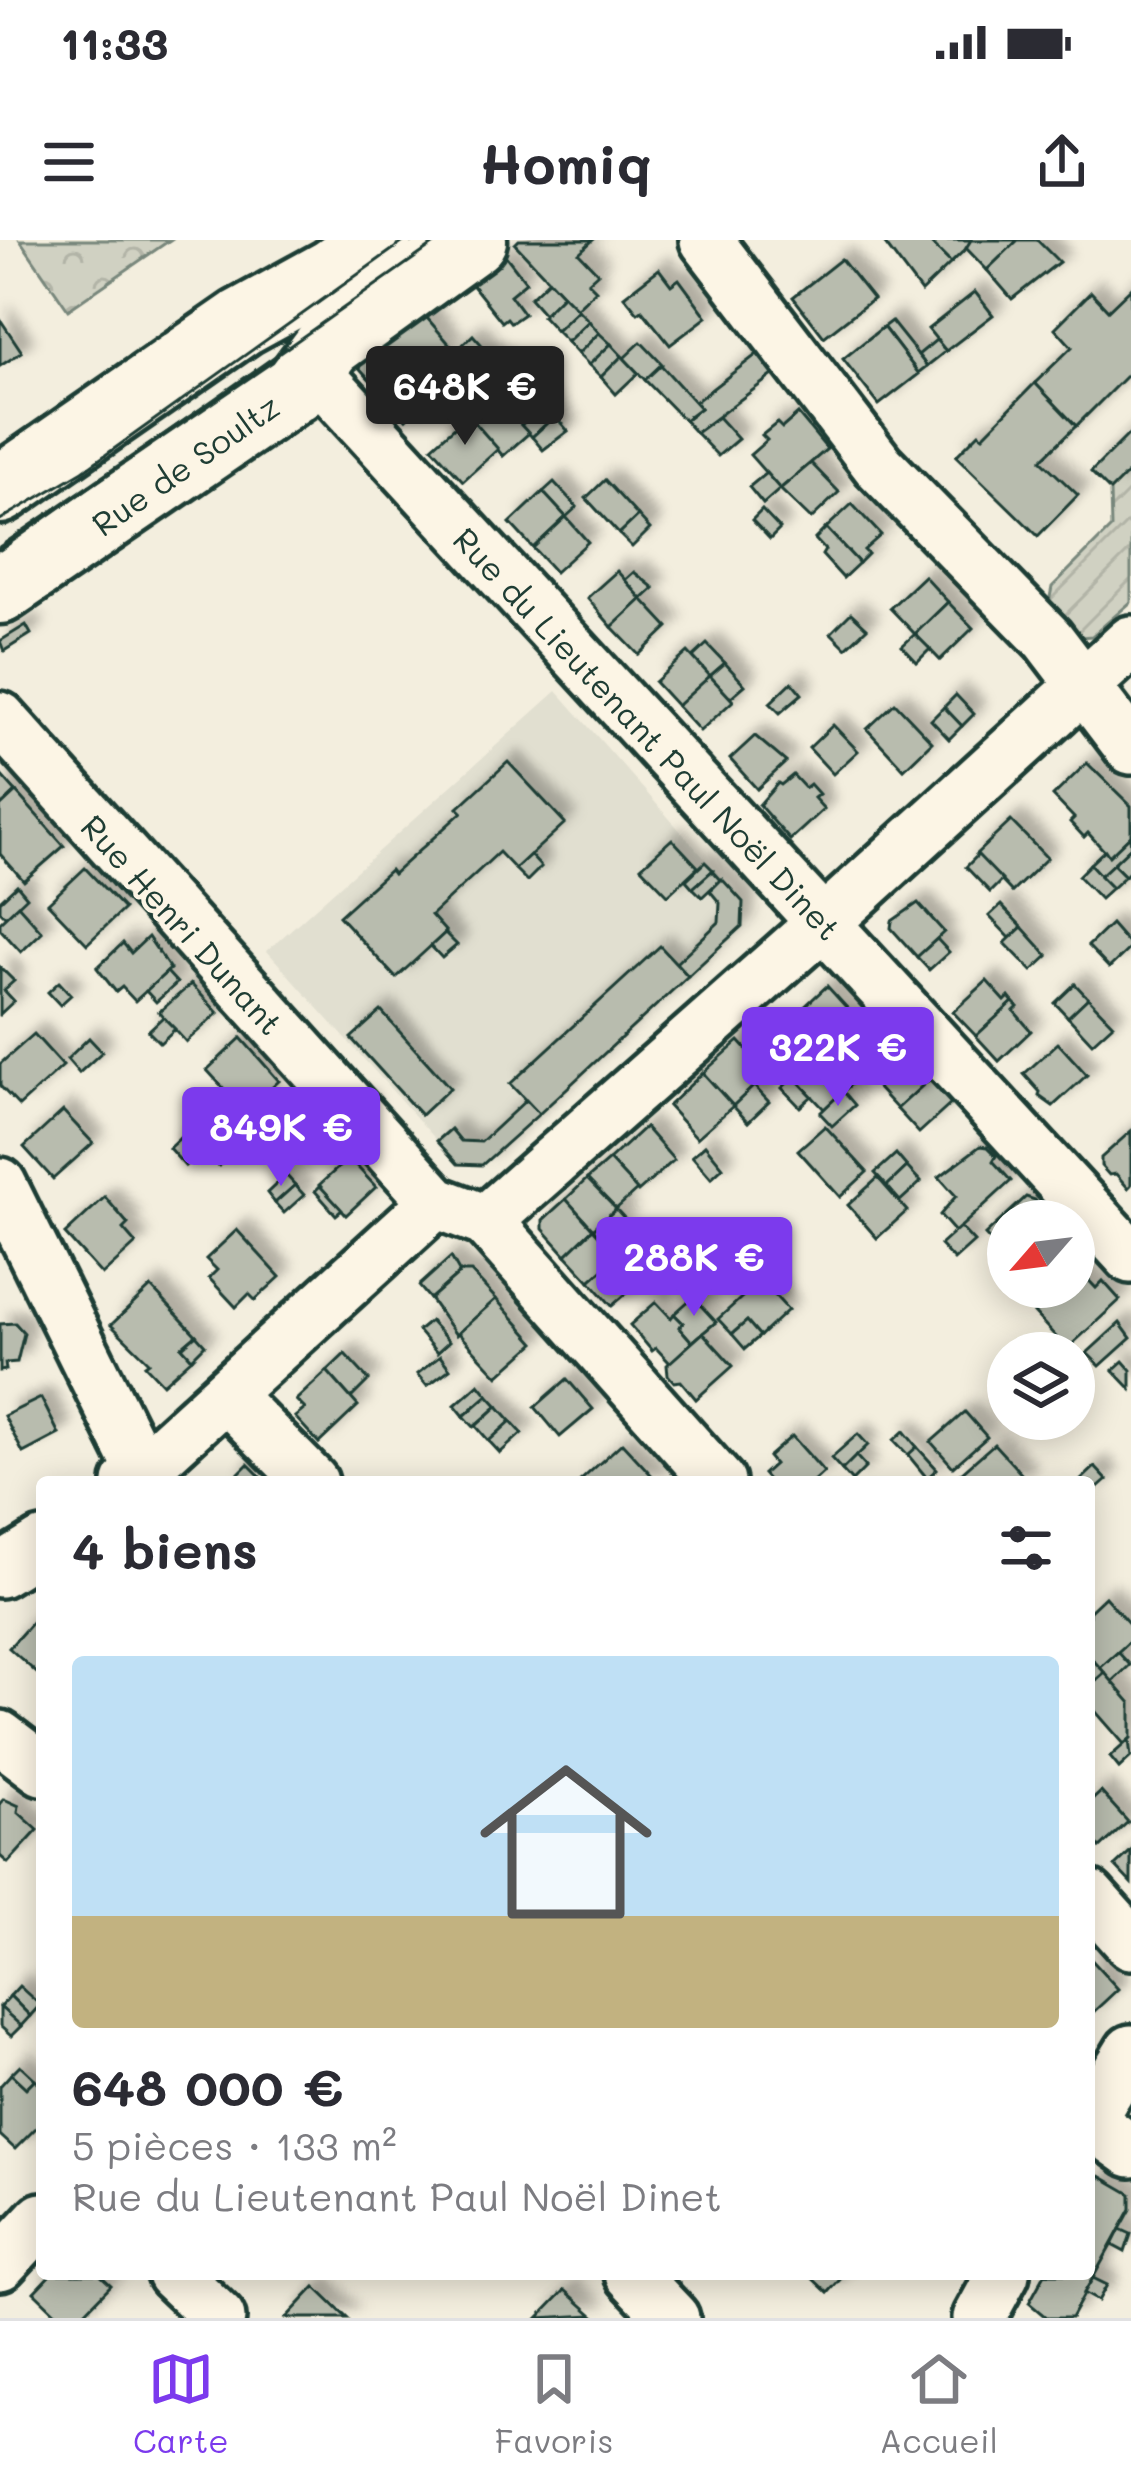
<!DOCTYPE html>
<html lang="fr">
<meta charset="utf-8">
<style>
body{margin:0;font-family:Mali,sans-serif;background:#f2f2f3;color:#2b2b33;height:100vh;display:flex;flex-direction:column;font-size:45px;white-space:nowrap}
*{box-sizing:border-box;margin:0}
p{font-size:39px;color:#7c7c81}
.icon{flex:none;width:66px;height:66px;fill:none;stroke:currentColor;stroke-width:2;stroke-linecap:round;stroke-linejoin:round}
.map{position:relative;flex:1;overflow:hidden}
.sheet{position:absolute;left:36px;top:1236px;width:1059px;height:804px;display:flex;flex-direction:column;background:#fff;border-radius:12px;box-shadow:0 6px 30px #0003}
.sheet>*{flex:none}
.needle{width:78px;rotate:242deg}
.controls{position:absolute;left:987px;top:960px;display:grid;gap:24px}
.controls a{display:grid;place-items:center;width:108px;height:108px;border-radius:50%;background:#fff;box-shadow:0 6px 30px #0003;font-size:60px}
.price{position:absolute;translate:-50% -102px;padding:0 27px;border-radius:12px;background:#7c3aed;color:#fff;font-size:39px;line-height:78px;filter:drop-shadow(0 3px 6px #0008)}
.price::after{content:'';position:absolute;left:50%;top:72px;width:36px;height:27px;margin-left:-18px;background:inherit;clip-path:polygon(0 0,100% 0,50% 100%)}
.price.active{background:#222;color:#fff}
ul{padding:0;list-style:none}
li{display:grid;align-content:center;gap:24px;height:636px;padding:0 36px}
li span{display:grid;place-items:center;height:372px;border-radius:12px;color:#555}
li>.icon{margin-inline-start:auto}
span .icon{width:216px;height:216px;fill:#fffc;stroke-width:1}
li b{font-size:51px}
h2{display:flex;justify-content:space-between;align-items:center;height:144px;padding:0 36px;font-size:51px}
.status{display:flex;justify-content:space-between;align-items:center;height:84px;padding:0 60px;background:#fff;direction:ltr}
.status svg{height:33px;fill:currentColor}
header{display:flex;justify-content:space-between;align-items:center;height:156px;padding:0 36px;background:#fff;font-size:54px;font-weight:800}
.dock{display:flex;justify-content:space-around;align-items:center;height:168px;border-top:3px solid #e1e1e2;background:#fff;font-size:33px;color:#7c7c81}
.dock a{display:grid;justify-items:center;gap:6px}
.dock .active{color:#7c3aed}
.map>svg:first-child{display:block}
</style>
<div class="status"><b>11:33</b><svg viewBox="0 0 49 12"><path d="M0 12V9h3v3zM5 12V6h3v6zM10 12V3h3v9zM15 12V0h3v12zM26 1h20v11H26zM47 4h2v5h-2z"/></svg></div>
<header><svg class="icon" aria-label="menu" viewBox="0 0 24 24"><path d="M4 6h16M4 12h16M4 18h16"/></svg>Homiq<svg class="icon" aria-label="share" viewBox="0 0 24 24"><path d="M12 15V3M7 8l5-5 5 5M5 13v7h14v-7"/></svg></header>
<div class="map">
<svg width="1131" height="2078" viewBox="0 0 1131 2078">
<defs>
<pattern id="forest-crowns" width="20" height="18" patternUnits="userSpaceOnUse" patternTransform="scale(3)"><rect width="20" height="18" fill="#d0d1c2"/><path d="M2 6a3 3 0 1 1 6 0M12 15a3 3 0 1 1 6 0" fill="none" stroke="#b2b4a7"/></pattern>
<pattern id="garden-furrows" width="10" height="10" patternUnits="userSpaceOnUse" patternTransform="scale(3)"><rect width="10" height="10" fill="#d0d1c2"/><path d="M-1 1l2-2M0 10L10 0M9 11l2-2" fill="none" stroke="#b2b4a7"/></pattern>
<filter id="shadow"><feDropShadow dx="11" dy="-11" stdDeviation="6" flood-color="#0004"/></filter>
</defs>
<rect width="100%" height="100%" fill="#f3eede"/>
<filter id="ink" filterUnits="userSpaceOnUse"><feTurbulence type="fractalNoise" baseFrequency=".00833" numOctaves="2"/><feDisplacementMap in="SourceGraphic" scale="24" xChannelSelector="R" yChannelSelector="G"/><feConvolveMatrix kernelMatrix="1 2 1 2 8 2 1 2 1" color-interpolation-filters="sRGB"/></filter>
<g filter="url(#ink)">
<path fill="#e1dfd0" d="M557,451L743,662L742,686L482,925L458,924L267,711Z"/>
<path fill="url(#forest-crowns)" stroke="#78877b" stroke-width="3" d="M20,0H170L68,70Z"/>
<path fill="url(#garden-furrows)" stroke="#78877b" stroke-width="3" d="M1131,230V362L1092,396L1080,397L1048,368L1052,347L1111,288L1110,251Z"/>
<g fill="#b8bcae" stroke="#1f3d34" stroke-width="3" filter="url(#shadow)">
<path d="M519,0H593L579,13L598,33L588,42L596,50L576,69L515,4Z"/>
<path d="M882,0H928L951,23L921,52Z"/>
<path d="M928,0H971L973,2L951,23Z"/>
<path d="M971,0H1018L987,30L966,8Z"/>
<path d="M1018,0H1037L1059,22L1012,59L987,30Z"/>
<path d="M505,15L526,42L510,55L524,74L511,83L507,78L502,82L470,42Z"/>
<path d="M841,19L873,59L824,97L793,57Z"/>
<path d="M659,29L671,45L679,39L707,77L670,105L642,70L638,73L624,56Z"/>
<path d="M549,40L563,55L544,74L530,58Z"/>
<path d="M1131,48V131L1076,186L1035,143L1072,107L1055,88L1091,52L1108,70Z"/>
<path d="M975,52L993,75L946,111L928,89Z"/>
<path d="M563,55L578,70L556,91L542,76Z"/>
<path d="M415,64L452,107L383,154L354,122Z"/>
<path d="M578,70L589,81L567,102L556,91Z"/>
<path d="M0,79L22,112L0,126Z"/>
<path d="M589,81L599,93L578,114L567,102Z"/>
<path d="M891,81L927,126L918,133L883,87Z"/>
<path d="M883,87L919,134L879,165L843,119Z"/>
<path d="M599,93L611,104L589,125L578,114Z"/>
<path d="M473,95L505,131L487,146L456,111Z"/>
<path d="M936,100L946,111L927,126L918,115Z"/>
<path d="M641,102L662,124L645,140L624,118Z"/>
<path d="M611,104L622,116L601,137L589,125Z"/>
<path d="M761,111L777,132L696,193L684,180L700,168L695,162Z"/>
<path d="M622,116L638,133L616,154L601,137Z"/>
<path d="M661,125L700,168L684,180L645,140Z"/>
<path d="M468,126L482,141L453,167L439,151Z"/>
<path d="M513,129L523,141L500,161L487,146L505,131L507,134Z"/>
<path d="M403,140L423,163L406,179L383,154Z"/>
<path d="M523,141L534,153L511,173L500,161Z"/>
<path d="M1035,143L1076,186L1041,220L1078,255L1038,296L956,216L979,193L983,196Z"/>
<path d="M534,153L544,165L521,185L511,173Z"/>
<path d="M500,160L529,193L503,216L468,175L477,168L487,172Z"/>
<path d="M544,165L555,176L532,197L521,185Z"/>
<path d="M798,174L827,209L780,249L750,215L767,200L762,195L777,183L782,188Z"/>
<path d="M468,175L498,209L463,241L432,207Z"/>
<path d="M555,176L568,191L543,210L532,197Z"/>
<path d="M718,177L738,199L718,216L696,193Z"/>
<path d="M1131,192V230L1110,251L1091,232Z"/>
<path d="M811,223L839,252L811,279L780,249Z"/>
<path d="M766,233L780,249L763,264L749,247Z"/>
<path d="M605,240L638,276L619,294L586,258Z"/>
<path d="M554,242L577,267L566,277L543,252Z"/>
<path d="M543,252L566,277L533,308L510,283Z"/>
<path d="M852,264L881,295L864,310L868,314L859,323L826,288Z"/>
<path d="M762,270L780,289L770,299L752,280Z"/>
<path d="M638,276L650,289L632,307L619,294Z"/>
<path d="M566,277L588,302L555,332L533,308Z"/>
<path d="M826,288L859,323L843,338L822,315L825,310L815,299Z"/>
<path d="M617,331L642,359L612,387L587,358Z"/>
<path d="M634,332L654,348L642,359L625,340Z"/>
<path d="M924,336L948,362L915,394L890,368Z"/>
<path d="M642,359L668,387L639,415L612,387Z"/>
<path d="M948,362L973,388L940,420L915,394Z"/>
<path d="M851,373L867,388L846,408L831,393Z"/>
<path d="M26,385L31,394L4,411L0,401Z"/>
<path d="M915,394L930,409L917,422L902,406Z"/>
<path d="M707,404L725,423L710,436L693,417Z"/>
<path d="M688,412L710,436L677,466L655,442Z"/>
<path d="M725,423L745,445L730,458L710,436Z"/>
<path d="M710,436L733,461L700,491L677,466Z"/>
<path d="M792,442L802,454L780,473L770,463Z"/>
<path d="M956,455L974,474L962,486L944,467Z"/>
<path d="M895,463L932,502L904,529L867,489Z"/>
<path d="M944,467L962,486L949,499L931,480Z"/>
<path d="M833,485L858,511L833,534L809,508Z"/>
<path d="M755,496L786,522L757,549L730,519Z"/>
<path d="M508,522L565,583L515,629L499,612L431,675L446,692L396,738L339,676L390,630L393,634L462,572L458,568Z"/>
<path d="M1087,523L1131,566V595L1109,616L1088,593L1084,597L1070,582L1074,578L1053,556Z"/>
<path d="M0,534L16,552L0,567Z"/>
<path d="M793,535L805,548L810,544L819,554L814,558L824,569L790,600L759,565L778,543L781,545Z"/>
<path d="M16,552L64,606L24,641L0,614V567Z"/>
<path d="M1011,581L1047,618L1012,652L976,614Z"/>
<path d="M1130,596L1131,607L1100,636L1090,624L1105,610L1109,616Z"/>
<path d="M672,599L698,627L668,655L641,627Z"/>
<path d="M1131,607V630L1125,636L1113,624Z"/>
<path d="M530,615L541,627L527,641L515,629Z"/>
<path d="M978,615L1002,640L990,652L966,627Z"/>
<path d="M705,622L713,630L693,648L686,640Z"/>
<path d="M1090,624L1112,648L1100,659L1078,636Z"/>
<path d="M1113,624L1125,636L1112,648L1100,636Z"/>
<path d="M85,628L124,669L87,704L48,663Z"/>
<path d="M712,631L720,640L702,657L693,648Z"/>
<path d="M722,639L743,662L742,686L688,736L676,723L719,682L720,663L710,651Z"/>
<path d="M17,645L27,657L6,677L0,671V661Z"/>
<path d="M918,663L944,692L917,717L891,688L892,681Z"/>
<path d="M18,665L42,692L21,712L0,689V682Z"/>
<path d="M1001,665L1022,687L1010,698L989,676Z"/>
<path d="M1111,684L1131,707L1109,728L1088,706Z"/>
<path d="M1022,687L1048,716L1032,731L1005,703Z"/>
<path d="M445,693L457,705L442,718L431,706Z"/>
<path d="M148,697L170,729L135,761L122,747L116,752L97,728L123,703L131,713Z"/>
<path d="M937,699L949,712L929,730L917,717Z"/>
<path d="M660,706L688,736L539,874L510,844Z"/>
<path d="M0,727L14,741L4,750L14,761L0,774Z"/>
<path d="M167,732L177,743L156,762L146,751Z"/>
<path d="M987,741L1005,761L1009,757L1013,762L976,796L953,772Z"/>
<path d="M59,742L71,755L60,765L48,752Z"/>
<path d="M191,744L218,773L186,802L159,772Z"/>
<path d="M1075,744L1088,758L1068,777L1055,763Z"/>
<path d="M827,746L847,768L822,790L802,769Z"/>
<path d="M1088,758L1113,784L1092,803L1068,777Z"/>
<path d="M1013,762L1018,767L1014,771L1031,791L999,821L976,796Z"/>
<path d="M847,768L886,812L858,838L818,794Z"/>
<path d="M381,771L450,848L421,875L351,798Z"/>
<path d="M163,777L175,789L160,803L148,791Z"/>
<path d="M34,794L63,826L19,866L0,846V824Z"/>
<path d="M89,798L102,812L79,833L67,819Z"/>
<path d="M241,798L279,841L245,872L207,830Z"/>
<path d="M739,801L768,833L733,866L703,833Z"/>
<path d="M1058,803L1087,835L1053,866L1039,856L1040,852L1024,834Z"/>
<path d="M828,806L858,838L824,869L794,837Z"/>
<path d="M907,814L930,839L897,869L874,844Z"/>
<path d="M703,833L733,866L697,898L668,866Z"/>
<path d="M794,837L812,856L800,867L782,848Z"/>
<path d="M930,839L952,863L919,893L897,869Z"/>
<path d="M754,846L769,862L748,882L733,866Z"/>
<path d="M843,851L855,865L832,886L820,873Z"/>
<path d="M293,856L321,887L289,917L261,886Z"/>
<path d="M526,860L539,874L482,925L458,924L437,901L451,889L461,901L481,902Z"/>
<path d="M214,867L230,885L207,907L190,889Z"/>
<path d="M63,871L93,903L53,939L24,907Z"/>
<path d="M825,886L867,932L840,957L798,910Z"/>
<path d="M229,887L244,904L219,926L204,909Z"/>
<path d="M645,887L674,920L638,952L609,920Z"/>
<path d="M190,889L207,907L196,916L180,898Z"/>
<path d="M1131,891V945L1128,948L1116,934L1109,935L1101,926V918Z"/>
<path d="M180,898L196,916L185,926L169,908Z"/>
<path d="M705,905L723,927L711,938L692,916Z"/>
<path d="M980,906L987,907L996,916L993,921L1011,941L955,992L940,975L956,956L939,937Z"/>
<path d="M896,914L907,927L887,946L875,933Z"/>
<path d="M349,918L376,947L346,975L319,945Z"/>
<path d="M609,920L637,950L616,969L587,939Z"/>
<path d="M907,927L921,942L900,961L887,946Z"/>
<path d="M286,935L295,945L275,963L267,953Z"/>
<path d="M878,938L907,971L877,998L848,965Z"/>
<path d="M587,939L616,969L593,989L566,959Z"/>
<path d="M295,945L304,955L284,973L275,963Z"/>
<path d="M320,946L342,970L336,975L315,951Z"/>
<path d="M105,957L128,984L123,989L136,1004L102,1035L65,994Z"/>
<path d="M1026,957L1035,960L1048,981H1008V1020L985,995Z"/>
<path d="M566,959L593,989L566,1015L543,989V980Z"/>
<path d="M616,969L626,980L604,1000L593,989Z"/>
<path d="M960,987L974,1002L954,1020L940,1005Z"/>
<path d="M593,989L618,1016L590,1041L566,1015Z"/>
<path d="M237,990L280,1037L255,1060L249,1054L236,1067L209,1038L217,1030L206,1019Z"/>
<path d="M618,1016L641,1041L612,1066L590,1041Z"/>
<path d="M451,1017L460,1033L430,1059L419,1046Z"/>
<path d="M1080,1031L1096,1048L1103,1041L1120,1060L1067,1109L1034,1073L1063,1047H1074V1037Z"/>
<path d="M461,1032H471L496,1059L456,1095L430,1059Z"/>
<path d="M761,1040L788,1070L760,1096L747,1081L732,1094L718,1079Z"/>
<path d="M151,1047L196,1095L182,1107L192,1118L163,1144L145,1125L149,1122L111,1085Z"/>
<path d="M693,1057L716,1082L692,1102L679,1087L683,1083L674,1074Z"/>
<path d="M496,1059L535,1103L498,1136L458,1093Z"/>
<path d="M656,1062L671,1078L674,1074L683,1083L679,1087L692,1102L670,1123L656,1108L652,1111L630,1085Z"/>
<path d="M430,1081L449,1102L437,1113L418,1091Z"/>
<path d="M747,1081L760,1096L745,1109L732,1094Z"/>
<path d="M15,1083L24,1093L17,1122L5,1123L6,1130L0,1131V1084Z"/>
<path d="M1120,1083L1131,1098L1100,1126L1087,1113Z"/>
<path d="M703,1093L733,1126L696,1159L681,1141L674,1142L668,1135L667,1125Z"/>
<path d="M196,1095L205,1105L192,1118L182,1107Z"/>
<path d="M345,1114L369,1140L351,1158L327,1131Z"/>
<path d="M440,1116L450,1129L427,1146L417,1134Z"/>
<path d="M1123,1121L1131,1130V1149L1113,1130Z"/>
<path d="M327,1131L358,1166L319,1203L295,1177L305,1169L296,1160Z"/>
<path d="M567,1139L593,1169L560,1197L535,1167Z"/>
<path d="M479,1144L488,1155L464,1176L455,1165Z"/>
<path d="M488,1155L498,1166L474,1187L464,1176Z"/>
<path d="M41,1158L59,1194L23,1213L4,1176Z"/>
<path d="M498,1166L511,1181L489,1201L476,1186Z"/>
<path d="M965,1172L987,1197L953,1227L931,1202Z"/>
<path d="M511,1181L522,1193L500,1213L489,1201Z"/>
<path d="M904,1191L917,1207L908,1215L894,1200Z"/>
<path d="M858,1194L868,1205L842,1230L831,1218Z"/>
<path d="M792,1196L824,1232L813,1242H770L763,1234L774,1224L768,1217Z"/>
<path d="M622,1203L658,1242H579Z"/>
<path d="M994,1204L1025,1238L1020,1242H967L960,1234Z"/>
<path d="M917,1207L937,1229L927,1238L908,1215Z"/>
<path d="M856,1216L866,1227L852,1241L842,1230Z"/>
<path d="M248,1224L266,1242H230Z"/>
<path d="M1095,1227L1107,1240L1089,1256V1242H1079Z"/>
<path d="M1105,1357L1131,1386V1400L1100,1428L1089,1416V1372Z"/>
<path d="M42,1371V1432L39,1435L9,1408Z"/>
<path d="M1118,1412L1130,1425L1112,1442L1100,1428Z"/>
<path d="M1093,1420L1105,1433L1089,1447V1424Z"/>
<path d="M1105,1433L1131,1463V1498L1124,1504L1089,1464V1447Z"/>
<path d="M1129,1500L1131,1517L1119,1528L1110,1517Z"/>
<path d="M1101,1552L1128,1582L1100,1608L1089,1596V1563Z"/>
<path d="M4,1559L19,1566L18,1572L38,1590L8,1623L0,1616V1563Z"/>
<path d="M1131,1611V1643L1115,1626Z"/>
<path d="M1089,1717L1118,1749L1089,1776Z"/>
<path d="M19,1746L40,1765L30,1776L10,1756Z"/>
<path d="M10,1756L30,1776L21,1786L0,1767Z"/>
<path d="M0,1767L21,1786L11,1796L0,1786Z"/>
<path d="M20,1825L35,1839L26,1848L11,1834Z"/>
<path d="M11,1834L26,1848L35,1839L42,1846V1882L15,1909L0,1895V1846Z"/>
<path d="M1100,1936L1131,1954V1969L1071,2078H1047L1029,2063L1045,2034H1089V1955Z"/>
<path d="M1120,1989L1131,1994L1125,2012L1112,2005Z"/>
<path d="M51,2034H99L111,2045L79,2078H61L34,2052Z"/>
<path d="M808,2034H845L828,2053Z"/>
<path d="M1093,2038L1107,2045L1098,2061L1084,2053Z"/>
<path d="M315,2047L347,2078H286Z"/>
<path d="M565,2050L593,2075L538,2078Z"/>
</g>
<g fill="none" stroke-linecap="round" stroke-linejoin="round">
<defs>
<g id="minor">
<path d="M706,0L878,225L1048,399L1131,508"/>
<path d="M312,128L1131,1017"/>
<path d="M0,478L436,962L486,981L719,1242"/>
<path d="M0,944L142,1231"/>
<path d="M486,981L823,683L1131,402"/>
<path d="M226,1155L312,1242"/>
<path d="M129,1242L436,962"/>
<path d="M0,1331L42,1305"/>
<path d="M0,1497L42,1529"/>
<path d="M1089,1656L1131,1703"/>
<path d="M1089,1880L1131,1811"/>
<path d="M1089,1881L1131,1911"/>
<path d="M0,2024L42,1979"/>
<path d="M173,2034L219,2078"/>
<path d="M631,2034L673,2078"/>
<path d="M979,2078L1003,2034"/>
</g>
<g id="major">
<path d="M0,250L242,82L333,32L378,0"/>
<path d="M0,350L297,147L329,104L473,0"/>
</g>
</defs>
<use href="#minor" stroke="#1f3d34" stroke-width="60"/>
<use href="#major" stroke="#1f3d34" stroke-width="75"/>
<use href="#minor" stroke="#fcf5e5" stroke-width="51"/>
<use href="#major" stroke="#fcf5e5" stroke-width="66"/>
<g stroke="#1f3d34" stroke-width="3">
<path d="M0,280L83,231L406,0"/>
<path d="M0,310L440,0"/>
</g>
</g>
</g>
<g text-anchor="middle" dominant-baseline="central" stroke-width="9" stroke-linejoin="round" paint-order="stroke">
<g font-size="33" fill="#1f3d34" stroke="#fcf5e5">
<text transform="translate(185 224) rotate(-35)">Rue de Soultz</text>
<text transform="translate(648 493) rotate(47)">Rue du Lieutenant Paul Noël Dinet</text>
<text transform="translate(183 684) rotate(48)">Rue Henri Dunant</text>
</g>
</g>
</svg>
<div class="controls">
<a><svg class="needle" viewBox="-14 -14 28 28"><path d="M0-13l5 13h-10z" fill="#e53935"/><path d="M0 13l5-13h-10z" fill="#7c7c81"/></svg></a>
<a><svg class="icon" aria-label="layers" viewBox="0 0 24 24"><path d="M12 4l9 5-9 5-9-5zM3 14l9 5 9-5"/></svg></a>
</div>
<b class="price active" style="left:465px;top:208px">648K €</b>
<b class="price" style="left:838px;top:869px">322K €</b>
<b class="price" style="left:281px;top:949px">849K €</b>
<b class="price" style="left:694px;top:1079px">288K €</b>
<section class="sheet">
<h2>4 biens<svg class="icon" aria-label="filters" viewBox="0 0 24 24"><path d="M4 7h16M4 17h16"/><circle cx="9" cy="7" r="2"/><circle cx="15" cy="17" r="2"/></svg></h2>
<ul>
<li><span style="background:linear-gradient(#bfe0f5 70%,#c2b280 0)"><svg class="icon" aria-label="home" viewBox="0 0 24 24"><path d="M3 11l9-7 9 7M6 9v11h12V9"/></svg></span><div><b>648 000 €</b><p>5 pièces · 133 m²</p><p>Rue du Lieutenant Paul Noël Dinet</p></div></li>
</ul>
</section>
</div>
<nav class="dock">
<a class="active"><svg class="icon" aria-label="map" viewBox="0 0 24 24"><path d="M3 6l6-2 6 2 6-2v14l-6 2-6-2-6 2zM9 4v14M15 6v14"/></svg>Carte</a>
<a><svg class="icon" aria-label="saved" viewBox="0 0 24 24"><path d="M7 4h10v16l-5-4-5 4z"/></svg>Favoris</a>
<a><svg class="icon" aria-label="home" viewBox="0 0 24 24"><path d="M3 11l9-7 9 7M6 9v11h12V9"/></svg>Accueil</a>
</nav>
